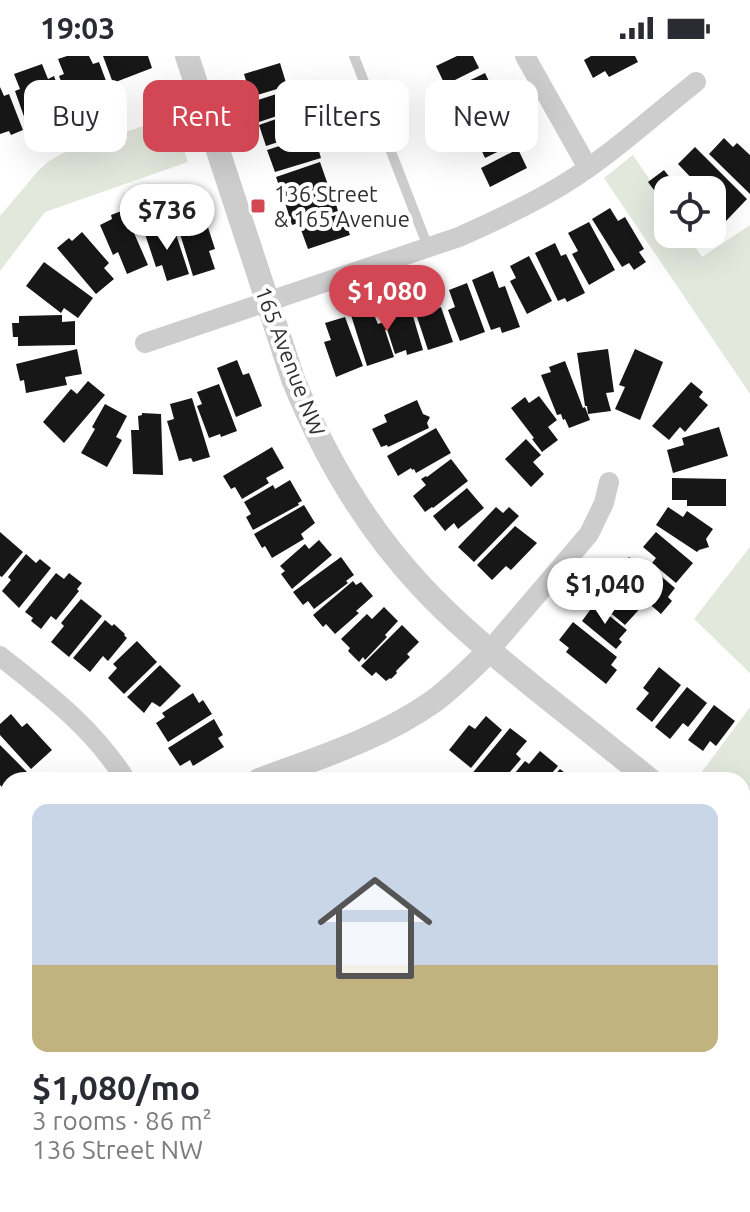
<!DOCTYPE html>
<meta charset="utf-8">
<style>
body{margin:0;font-family:Ubuntu,sans-serif;background:#f2f2f3;color:#2b2b33;height:100vh;display:flex;flex-direction:column;font-size:30px;white-space:nowrap}
*{box-sizing:border-box;margin:0}
p{font-size:26px;color:#7c7c81}
.icon{flex:none;width:44px;height:44px;fill:none;stroke:currentColor;stroke-width:2;stroke-linecap:round;stroke-linejoin:round}
.map{position:relative;flex:1;overflow:hidden}
.drawer{position:absolute;left:0px;top:716px;width:750px;height:440px;display:flex;flex-direction:column;background:#fff;border-radius:24px 24px 0 0;box-shadow:0 8px 32px #0002}
.drawer>*{flex:none}
.top-card{position:absolute;left:24px;top:24px;width:702px;height:72px;display:flex;gap:16px}
.controls{position:absolute;left:654px;top:120px;display:grid;gap:16px}
.controls a{display:grid;place-items:center;width:72px;height:72px;border-radius:16px;background:#fff;box-shadow:0 8px 32px #0002;font-size:40px}
.price{position:absolute;translate:-50% -68px;padding:0 18px;border-radius:28px;background:#fff;color:#222;font-size:26px;line-height:52px;filter:drop-shadow(0 2px 4px #0008)}
.price::after{content:'';position:absolute;left:50%;top:48px;width:24px;height:18px;margin-left:-12px;background:inherit;clip-path:polygon(0 0,100% 0,50% 100%)}
.price.current{background:#d24753;color:#fff}
ul{padding:0;list-style:none}
li{display:grid;align-content:center;gap:16px;height:424px;padding:0 32px}
li+li{border-top:2px solid #e1e1e2}
li span{display:grid;place-items:center;height:248px;border-radius:16px;color:#555}
li>.icon{margin-inline-start:auto}
span .icon{width:144px;height:144px;fill:#fffc;stroke-width:1}
li b{font-size:34px}
.pill{padding:0 28px;border-radius:16px;background:#fff;box-shadow:0 8px 32px #0002;font-size:28px;line-height:72px}
.pill.current{background:#d24753;color:#fff}
.status{display:flex;justify-content:space-between;align-items:center;height:56px;padding:0 40px;background:#fff;direction:ltr}
.status svg{height:22px;fill:currentColor}
.map>svg:first-child{display:block}
</style>
<div class="status"><b>19:03</b><svg viewBox="0 0 49 12"><path d="M0 12V9h3v3zM5 12V6h3v6zM10 12V3h3v9zM15 12V0h3v12zM26 1h20v11H26zM47 4h2v5h-2z"/></svg></div>
<div class="map">
<svg width="750" height="1156" viewBox="0 0 750 1156">
<rect width="100%" height="100%" fill="#fff"/>
<g fill="#e3e8dd">
<path d="M173,60L188,106L45,156L0,215V160L38,115L49,105L63,97Z"/>
<path d="M633,99L668,151V178H686L702,201L750,169V338L604,122Z"/>
<path d="M750,491V617L694,563Z"/>
<path d="M750,651V734L742,731V724H721L701,717Z"/>
</g>
<g fill="#171717">
<path d="M67,0H89L93,8L99,6L112,41L100,46L99,42L83,48L85,53L73,57L59,20L64,18L58,3Z"/>
<path d="M103,0H148L152,12L113,27Z"/>
<path d="M457,0H473L479,12L445,29L436,10Z"/>
<path d="M591,0H635L638,6L609,21L605,15L593,22L584,4Z"/>
<path d="M280,7L287,30L251,41L244,18Z"/>
<path d="M42,8L48,23L54,20L67,57L56,61L54,57L39,63L40,67L28,72L15,35L20,33L14,18Z"/>
<path d="M485,17L494,36L454,54L446,36Z"/>
<path d="M0,31L4,40L9,38L23,74L11,79L9,75L0,78Z"/>
<path d="M289,34L295,54L259,66L252,46Z"/>
<path d="M499,41L509,61L469,79L460,59Z"/>
<path d="M302,54L309,76L266,90L259,69Z"/>
<path d="M512,64L522,84L485,102L476,82Z"/>
<path d="M314,79L321,102L275,116L267,94Z"/>
<path d="M724,82L733,91L737,87L750,99V138L709,98Z"/>
<path d="M695,91L747,143L726,165L712,152V134H694L693,132L697,128L678,108Z"/>
<path d="M518,93L527,112L490,131L481,112Z"/>
<path d="M320,106L328,129L284,144L276,121Z"/>
<path d="M664,114L675,128L681,123L690,134H668V153L648,126Z"/>
<path d="M331,132L338,155L292,169L285,147Z"/>
<path d="M610,152L618,165L625,161L644,193L639,196L646,206L634,214L629,207L622,211L592,163Z"/>
<path d="M124,154L148,209L127,218L118,196L113,199L100,169L112,163L111,159Z"/>
<path d="M342,157L350,179L308,193L300,171Z"/>
<path d="M204,159L215,193L209,195L215,213L193,220L177,168Z"/>
<path d="M589,166L615,214L589,229L572,198L578,195L568,177Z"/>
<path d="M173,169L189,218L167,225L162,209L156,211L145,178Z"/>
<path d="M82,176L109,207L104,212L114,223L96,238L57,192L69,182L72,185Z"/>
<path d="M555,187L561,200L566,198L585,237L567,246L565,242L558,245L535,197Z"/>
<path d="M529,200L552,245L527,258L510,225L516,222L510,210Z"/>
<path d="M44,206L93,242L78,262L64,252L61,257L26,230Z"/>
<path d="M493,215L499,232L505,230L520,271L502,277L500,271L491,274L472,224Z"/>
<path d="M467,227L485,276L460,285L448,254L455,251L449,234Z"/>
<path d="M431,239L436,253L441,251L453,286L428,294L412,246Z"/>
<path d="M405,242L407,250H410L423,294L407,299L406,294L395,298L387,273L385,274L394,301L367,310L351,259L371,252L378,268L389,264L384,249Z"/>
<path d="M62,259V266L75,265V289L18,290V281H13L12,267H19V260Z"/>
<path d="M345,261L363,310L336,321L324,286L331,284L325,267Z"/>
<path d="M77,293L82,318L65,321L67,329L26,337L24,324L20,325L16,308Z"/>
<path d="M608,293L614,336L606,337L611,355L588,358L587,350H585L577,297Z"/>
<path d="M635,293L663,306L640,364L615,353L625,331L619,329Z"/>
<path d="M237,304L243,319L249,317L262,350L236,361L217,312Z"/>
<path d="M565,305L583,352L585,351L590,364L569,372L565,363L563,364L561,358L557,359L541,319L551,316L549,311Z"/>
<path d="M88,325L105,339L64,387L43,366L71,333L77,338Z"/>
<path d="M691,326L703,336L699,341L708,349L685,376L680,371L669,384L652,370Z"/>
<path d="M219,328L237,375L221,381L220,378L209,382L197,350L202,348L197,336Z"/>
<path d="M539,340L557,364L548,371L558,384L542,396L532,383L534,382L511,352L525,341L529,347Z"/>
<path d="M192,342L210,401L193,406L191,402L179,405L167,365L174,363L170,348Z"/>
<path d="M417,344L423,358L430,361L427,367L429,372L388,391L387,389L381,391L372,373L387,366L384,359Z"/>
<path d="M105,348L127,360L116,381L122,384L107,411L81,397L95,373L92,371Z"/>
<path d="M142,357L161,358L163,419L133,418L131,374H139L138,360L142,359Z"/>
<path d="M719,371L728,400L673,417L667,394L684,389L682,382Z"/>
<path d="M436,372L451,397L416,417L414,413L412,414L411,412L398,420L387,400Z"/>
<path d="M526,383L541,399L533,406L544,418L531,431L505,403Z"/>
<path d="M272,391L284,412L266,422L269,427L242,443L235,431L231,433L223,420Z"/>
<path d="M451,403L468,425L433,452L432,451L425,456L413,440L426,429L421,423L426,420L427,421Z"/>
<path d="M672,422L726,423V450H687V444H672Z"/>
<path d="M290,424L302,445L298,447L299,449L253,474L246,461L251,458L244,446L273,429L275,433Z"/>
<path d="M467,432L484,452L458,473L454,467L445,475L433,460Z"/>
<path d="M304,449L315,467L301,478L304,483L272,502L265,490L262,492L254,478Z"/>
<path d="M496,451L503,457L509,451L519,460L474,506L458,491Z"/>
<path d="M668,451L683,461L687,455L713,473L706,483L709,491L699,494L697,496L656,469Z"/>
<path d="M515,470L537,487L511,514L506,510L492,524L477,509Z"/>
<path d="M0,476L23,496L2,521L0,520Z"/>
<path d="M656,476L693,507L676,527L652,507L656,502L643,491Z"/>
<path d="M319,484L332,499L292,533L281,518L285,515L280,510L305,488L309,493Z"/>
<path d="M26,498L36,507L40,503L51,512L19,552L2,535L11,524L8,521Z"/>
<path d="M341,501L354,519L346,525L348,527L314,553L308,545L303,549L293,536Z"/>
<path d="M629,501L639,509L643,505L675,532L668,541L672,545L661,558L615,518Z"/>
<path d="M607,516L644,548L625,569L600,548L604,544L602,542L604,540L594,532Z"/>
<path d="M56,517L64,523L69,517L82,527L77,533L79,535L56,564L51,560L41,573L31,565L33,562L25,556Z"/>
<path d="M353,525L356,529L361,526L373,540L356,555L359,557L335,578L326,568L323,571L313,559Z"/>
<path d="M81,543L102,560L69,601L51,586L64,570L61,567Z"/>
<path d="M596,549L627,574L619,583L622,586L616,593L582,565L593,550L594,551Z"/>
<path d="M384,551L398,565L385,579L387,581L365,604L363,601L359,606L348,595L350,592L341,583L367,558L372,563Z"/>
<path d="M105,564L112,570L114,568L125,578L124,579L127,582L108,605L103,600L90,616L73,602Z"/>
<path d="M573,566L617,601L611,609L617,614L606,628L566,596L569,592L559,584Z"/>
<path d="M402,569L419,586L407,598L410,601L396,615L397,617L391,623L390,622L386,625L376,616L372,620L361,610Z"/>
<path d="M137,585L157,606L124,638L108,622L117,612L113,608Z"/>
<path d="M160,609L181,630L160,651L152,646L144,657L127,641Z"/>
<path d="M659,611L681,629L652,666L636,653L649,637L643,632Z"/>
<path d="M687,631L707,647L688,671L683,667L670,683L655,671Z"/>
<path d="M193,637L199,647L203,644L212,658L168,686L156,667L165,661L162,657Z"/>
<path d="M714,649L735,665L716,690L710,685L703,695L688,684Z"/>
<path d="M11,658L22,671L27,667L52,694L31,713L0,679V668Z"/>
<path d="M486,660L502,674L471,712L449,694L469,669L475,673Z"/>
<path d="M214,663L223,679L218,682L224,691L193,710L190,704L180,710L168,692Z"/>
<path d="M510,672L527,685L516,698L521,703L503,724H475L470,720Z"/>
<path d="M0,689L32,721L29,724H8V737L0,729Z"/>
<path d="M540,695L558,710L546,724H509L525,705L529,708Z"/>
<path d="M560,713L574,724H550Z"/>
<path d="M749,840L750,841V884L742,883Z"/>
<path d="M0,886L8,905V918L0,921Z"/>
<path d="M8,936V973L0,976V939Z"/>
<path d="M8,1023V1076L0,1079V1026Z"/>
<path d="M8,1130V1148H45L48,1156H0V1133Z"/>
<path d="M742,1133L750,1140V1149L744,1156H717L720,1153L714,1148H742Z"/>
<path d="M92,1148H137L117,1156H96Z"/>
<path d="M278,1148H288L291,1156H258Z"/>
<path d="M399,1148H444L446,1156H395L394,1149Z"/>
<path d="M563,1150V1156H528V1151Z"/>
</g>
<g fill="none" stroke-linecap="round" stroke-linejoin="round">
<path stroke="#cdcdcd" stroke-width="10" d="M354,0L428,191"/>
<g stroke="#cdcdcd" stroke-width="20">
<path d="M525,0L588,112"/>
<path d="M145,287L459,181C495,165 530,149 564,128C611,99 653,60 696,26"/>
<path d="M489,595L589,478L604,447L609,426"/>
<path d="M0,600C49,639 91,670 126,724"/>
<path d="M333,1148L338,1156"/>
<path d="M649,1153L651,1156"/>
</g>
<g stroke="#cdcdcd" stroke-width="24">
<path d="M187,0L293,323C324,400 365,470 421,530C456,568 496,600 535,632C574,663 612,693 650,724"/>
<path d="M259,724C318,702 382,682 434,645C454,630 472,612 489,595"/>
<path d="M742,772L750,775"/>
<path d="M0,823L8,819"/>
</g>
</g>
<rect fill="#d24753" stroke="#fff" stroke-width="3" x="250" y="142" width="16" height="16" rx="4"/>
<g text-anchor="middle" dominant-baseline="central" stroke-width="8" stroke-linejoin="round" paint-order="stroke">
<g font-size="22" fill="#303030" stroke="#fff" text-anchor="start">
<text x="274" y="137">136 Street<tspan x="274" dy="25">&amp; 165 Avenue</tspan></text>
</g>
<g font-size="22" fill="#303030" stroke="#fff">
<text transform="translate(291 305) rotate(69)">165 Avenue NW</text>
</g>
</g>
</svg>
<div class="controls">
<a><svg class="icon" aria-label="locate" viewBox="0 0 24 24"><circle cx="12" cy="12" r="6"/><path d="M12 2v4M12 18v4M2 12h4M18 12h4"/></svg></a>
</div>
<b class="price" style="left:167px;top:196px">$736</b>
<b class="price current" style="left:387px;top:277px">$1,080</b>
<b class="price" style="left:605px;top:570px">$1,040</b>
<div class="top-card">
<a class="pill">Buy</a>
<a class="pill current">Rent</a>
<a class="pill">Filters</a>
<a class="pill">New</a>
</div>
<section class="drawer">
<ul>
<li><span style="background:linear-gradient(#c9d6e8 65%,#c2b280 0)"><svg class="icon" aria-label="home" viewBox="0 0 24 24"><path d="M3 11l9-7 9 7M6 9v11h12V9"/></svg></span><div><b>$1,080/mo</b><p>3 rooms · 86 m²</p><p>136 Street NW</p></div></li>
</ul>
</section>
</div>
